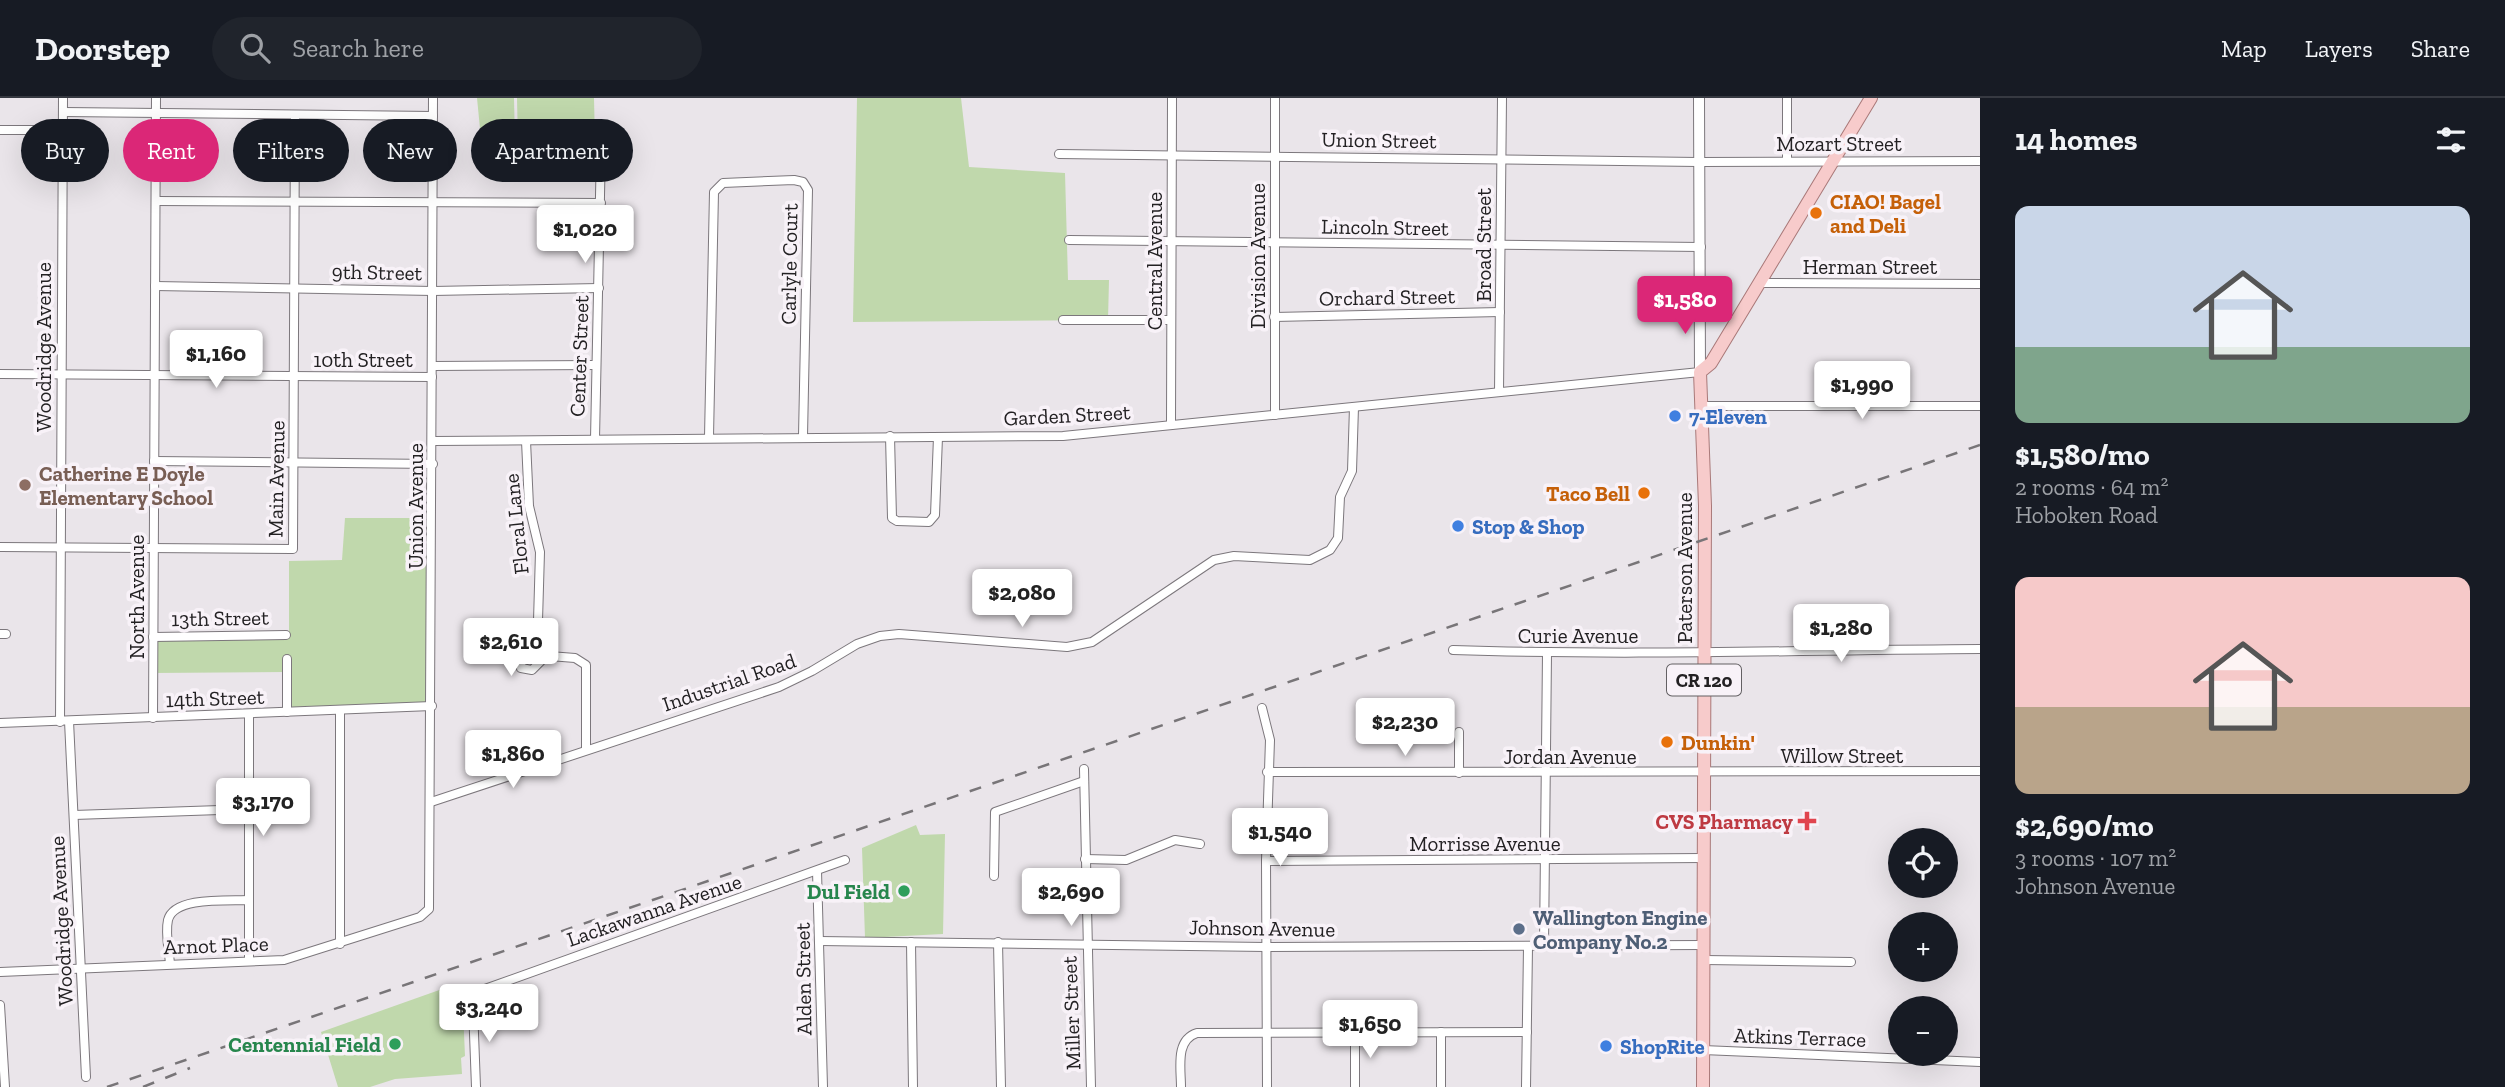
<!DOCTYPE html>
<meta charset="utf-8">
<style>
body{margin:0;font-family:"Zilla Slab",serif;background:#20242c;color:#f1f3f6;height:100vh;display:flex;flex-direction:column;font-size:26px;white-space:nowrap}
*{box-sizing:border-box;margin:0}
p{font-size:23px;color:#9ea1a6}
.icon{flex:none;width:38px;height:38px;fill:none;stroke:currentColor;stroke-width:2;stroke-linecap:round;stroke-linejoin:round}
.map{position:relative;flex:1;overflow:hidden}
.details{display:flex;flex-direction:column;background:#171b24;width:525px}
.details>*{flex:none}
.hud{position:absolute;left:21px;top:21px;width:665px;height:63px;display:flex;gap:14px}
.controls{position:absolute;left:1888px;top:730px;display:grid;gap:14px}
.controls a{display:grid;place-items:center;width:70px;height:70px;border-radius:50%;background:#171b24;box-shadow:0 7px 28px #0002;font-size:35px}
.price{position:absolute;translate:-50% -60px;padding:0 16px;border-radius:7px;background:#fff;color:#222;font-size:23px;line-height:46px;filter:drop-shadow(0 2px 4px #0008)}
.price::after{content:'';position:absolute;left:50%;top:42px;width:21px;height:16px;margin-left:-10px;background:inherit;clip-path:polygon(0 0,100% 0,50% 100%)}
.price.on{background:#db2777;color:#fff}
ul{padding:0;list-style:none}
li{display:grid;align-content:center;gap:14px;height:371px;padding:0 35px}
li span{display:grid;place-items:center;height:217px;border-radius:14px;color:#555}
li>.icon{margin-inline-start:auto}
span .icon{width:126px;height:126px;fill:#fffc;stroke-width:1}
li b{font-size:30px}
h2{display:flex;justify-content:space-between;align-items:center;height:84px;padding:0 35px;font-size:30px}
.pill{padding:0 24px;border-radius:32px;background:#171b24;box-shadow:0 7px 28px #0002;font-size:24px;line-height:63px}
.pill.on{background:#db2777;color:#fff}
header{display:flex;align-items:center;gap:42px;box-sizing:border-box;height:98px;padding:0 35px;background:#171b24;border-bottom:2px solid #363941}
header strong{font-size:33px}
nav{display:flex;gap:38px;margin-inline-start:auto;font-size:24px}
.search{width:490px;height:63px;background:#20242c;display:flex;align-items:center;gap:18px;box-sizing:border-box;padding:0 24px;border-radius:38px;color:#9ea1a6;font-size:26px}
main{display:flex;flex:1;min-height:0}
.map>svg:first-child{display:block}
</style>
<header>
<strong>Doorstep</strong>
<div class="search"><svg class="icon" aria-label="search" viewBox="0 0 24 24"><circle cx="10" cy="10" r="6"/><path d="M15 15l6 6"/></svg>Search here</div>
<nav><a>Map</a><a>Layers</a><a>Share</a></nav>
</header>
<main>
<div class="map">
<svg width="1980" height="989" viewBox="0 0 1980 989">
<rect width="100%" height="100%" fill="#eae5ea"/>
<g fill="#c0d8ac">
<path d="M477,0H514L515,46L482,51Z"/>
<path d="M517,0H594L595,46H518Z"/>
<path d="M857,0H961L969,69L1065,75L1068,182H1109L1108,222L853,224Z"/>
<path d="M345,420H431L429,611L285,614L287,574L152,575V537L289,539V463L342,462Z"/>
<path d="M916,727L920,737L945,736L943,836L865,840L862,750Z"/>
<path d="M445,890L452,910L463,912L465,958L461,960L462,976L395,981L370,989H338L321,934Z"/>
</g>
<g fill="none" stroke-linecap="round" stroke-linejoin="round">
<defs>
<g id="minor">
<path d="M63,14L433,18"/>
<path d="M0,32H63"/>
<path d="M1059,56L1698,64L1980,63"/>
<path d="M1787,63V0"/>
<path d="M156,103L601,105"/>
<path d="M1069,142L1701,149"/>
<path d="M1761,185L1980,186"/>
<path d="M155,188L433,193L599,190"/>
<path d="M1274,219L1500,214"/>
<path d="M1063,222H1170"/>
<path d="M433,268L596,267"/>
<path d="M0,276L432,279"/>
<path d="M1499,294L1502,0"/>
<path d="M1702,308H1980"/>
<path d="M1275,317V0"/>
<path d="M1171,327L1172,0"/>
<path d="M890,338L892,420L897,423L929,424L935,417L938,339"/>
<path d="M709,339L714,94L723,85L794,82L803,84L808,92L803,338"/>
<path d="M595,341L601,49"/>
<path d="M433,343L1063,338L1700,274"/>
<path d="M526,343L529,408L540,454L537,557L575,560L586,567V652"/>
<path d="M154,363L433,366"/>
<path d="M0,449L293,451L295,17"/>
<path d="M0,536H6"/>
<path d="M153,539L286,537"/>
<path d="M537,548L522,559L521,570L532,572L546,558"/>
<path d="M1453,552C1629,558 1804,552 1980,551"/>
<path d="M287,561V614"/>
<path d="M1262,610L1270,642L1266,763L1267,989"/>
<path d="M340,612V846"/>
<path d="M153,620L156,0"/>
<path d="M69,623L86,979"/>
<path d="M60,624L63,0"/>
<path d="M0,625L432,608"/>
<path d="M1459,634V675"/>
<path d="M1084,671L1091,989"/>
<path d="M1267,674L1980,673"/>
<path d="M431,704L779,589L812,573L857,546L880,538L899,536L1067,549L1092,544L1214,462L1234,458L1310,462L1330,452L1338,440L1340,399L1352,373L1354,309"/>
<path d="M74,717L249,711"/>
<path d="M1085,761L1126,762L1175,742L1200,746"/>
<path d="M1266,763L1704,760"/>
<path d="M817,773L823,989"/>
<path d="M994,778L995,714L1084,683"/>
<path d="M820,843L1266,849L1704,847"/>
<path d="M911,844L913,989"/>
<path d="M998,844L1001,989"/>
<path d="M1544,848L1547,555"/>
<path d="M1704,862L1851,864"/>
<path d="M249,863V616"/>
<path d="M170,866C169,852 165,835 168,822C174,798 229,803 249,802"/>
<path d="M0,874L284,862L420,819L429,811L433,0"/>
<path d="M0,907L5,989"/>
<path d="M1441,934V989"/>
<path d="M1703,952L1980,964"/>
<path d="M476,989L473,909L482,892L845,762"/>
<path d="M1181,989C1181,970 1175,942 1197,935L1527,934"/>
<path d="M1355,989V935"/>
<path d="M1526,989L1528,849"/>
</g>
<path id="tertiary" d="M1699,0L1700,274"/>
<path id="primary" d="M1703,989L1705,408L1700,274L1711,265L1871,0"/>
</defs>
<use href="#minor" stroke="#7c777c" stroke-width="10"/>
<use href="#tertiary" stroke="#7c777c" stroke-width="12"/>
<use href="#primary" stroke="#a97979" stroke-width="14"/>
<use href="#minor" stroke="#fff" stroke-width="8"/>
<use href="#tertiary" stroke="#fff" stroke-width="10"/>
<use href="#primary" stroke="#f7cbcb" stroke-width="12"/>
<g stroke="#787578" stroke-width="2.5" stroke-dasharray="12 12" stroke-linecap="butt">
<path d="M107,989L1980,347"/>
<path d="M143,989L190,970"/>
</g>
</g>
<g fill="#e8710a" stroke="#f8f2f8" stroke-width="2.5">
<circle cx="1816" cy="115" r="7"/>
<circle cx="1644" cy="395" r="7"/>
<circle cx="1667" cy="644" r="7"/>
</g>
<g fill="#3f7fe0" stroke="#f8f2f8" stroke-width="2.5">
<circle cx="1675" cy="318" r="7"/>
<circle cx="1458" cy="428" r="7"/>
<circle cx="1606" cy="948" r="7"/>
</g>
<circle fill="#8d6e63" stroke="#f8f2f8" stroke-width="2.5" cx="25" cy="387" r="7"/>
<path fill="#e0444e" stroke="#f8f2f8" stroke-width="2.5" d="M1803.5 712.5h7v7h7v7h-7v7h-7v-7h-7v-7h7z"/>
<g fill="#2e9e5b" stroke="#f8f2f8" stroke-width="2.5">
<circle cx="904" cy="793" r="7"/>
<circle cx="395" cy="946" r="7"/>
</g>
<circle fill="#5c6f8a" stroke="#f8f2f8" stroke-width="2.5" cx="1519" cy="831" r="7"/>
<g text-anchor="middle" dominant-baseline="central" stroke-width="7" stroke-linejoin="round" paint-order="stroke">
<rect fill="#f8f2f8" stroke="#636063" stroke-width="2" x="1667" y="566.5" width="74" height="31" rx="5"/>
<g font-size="19" font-weight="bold" fill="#232123">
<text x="1704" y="582">CR 120</text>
</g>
<g font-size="21" fill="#232123" stroke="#f8f2f8">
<text transform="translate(1379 42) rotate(1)">Union Street</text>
<text x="1839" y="45">Mozart Street</text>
<text transform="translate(1385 129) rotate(1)">Lincoln Street</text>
<text transform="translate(1483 147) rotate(-90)">Broad Street</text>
<text transform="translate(1257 158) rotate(-90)">Division Avenue</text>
<text transform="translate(1154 163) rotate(-90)">Central Avenue</text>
<text transform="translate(789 166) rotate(-89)">Carlyle Court</text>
<text x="1870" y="168">Herman Street</text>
<text transform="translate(377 174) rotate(1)">9th Street</text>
<text transform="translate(1387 199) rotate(-1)">Orchard Street</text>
<text transform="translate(43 249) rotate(-90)">Woodridge Avenue</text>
<text transform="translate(579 258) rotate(-88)">Center Street</text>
<text x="363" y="261">10th Street</text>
<text transform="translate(1067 317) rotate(-3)">Garden Street</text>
<text transform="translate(276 381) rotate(-89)">Main Avenue</text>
<text transform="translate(415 408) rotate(-90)">Union Avenue</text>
<text transform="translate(516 426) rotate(-96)">Floral Lane</text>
<text transform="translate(1684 470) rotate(-90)">Paterson Avenue</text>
<text transform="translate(136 499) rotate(-90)">North Avenue</text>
<text transform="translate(220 520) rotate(-1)">13th Street</text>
<text x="1578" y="537">Curie Avenue</text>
<text transform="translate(729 584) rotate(-19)">Industrial Road</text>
<text transform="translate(215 600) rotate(-2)">14th Street</text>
<text x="1842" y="657">Willow Street</text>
<text x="1570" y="658">Jordan Avenue</text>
<text x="1485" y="745">Morrisse Avenue</text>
<text transform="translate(654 812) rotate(-19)">Lackawanna Avenue</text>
<text transform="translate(61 823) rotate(-93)">Woodridge Avenue</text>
<text transform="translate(1262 830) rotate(1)">Johnson Avenue</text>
<text transform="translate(216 847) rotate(-2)">Arnot Place</text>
<text transform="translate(803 881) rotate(-91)">Alden Street</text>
<text transform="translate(1071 915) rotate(-92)">Miller Street</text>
<text transform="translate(1800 939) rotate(2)">Atkins Terrace</text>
</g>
<g font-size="21" font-weight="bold" fill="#c56008" stroke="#f8f2f8" text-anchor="start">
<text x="1830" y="103">CIAO! Bagel<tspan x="1830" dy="24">and Deli</tspan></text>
<text x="1630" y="395" text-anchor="end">Taco Bell</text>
<text x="1681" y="644">Dunkin'</text>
</g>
<g font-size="21" font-weight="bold" fill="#366cbe" stroke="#f8f2f8" text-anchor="start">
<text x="1689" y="318">7-Eleven</text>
<text x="1472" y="428">Stop &amp; Shop</text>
<text x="1620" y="948">ShopRite</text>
</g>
<g font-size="21" font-weight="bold" fill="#785e54" stroke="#f8f2f8" text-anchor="start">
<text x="39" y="375">Catherine E Doyle<tspan x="39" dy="24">Elementary School</tspan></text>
</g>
<g font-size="21" font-weight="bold" fill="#be3a42" stroke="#f8f2f8" text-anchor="end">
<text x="1793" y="723">CVS Pharmacy</text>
</g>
<g font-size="21" font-weight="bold" fill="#27864d" stroke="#f8f2f8" text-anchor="end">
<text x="890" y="793">Dul Field</text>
<text x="381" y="946">Centennial Field</text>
</g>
<g font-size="21" font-weight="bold" fill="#4e5e75" stroke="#f8f2f8" text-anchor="start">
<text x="1533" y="819">Wallington Engine<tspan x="1533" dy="24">Company No.2</tspan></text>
</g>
</g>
</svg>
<div class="controls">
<a><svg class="icon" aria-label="locate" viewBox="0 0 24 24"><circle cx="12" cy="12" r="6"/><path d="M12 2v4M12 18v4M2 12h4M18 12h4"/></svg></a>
<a>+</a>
<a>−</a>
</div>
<b class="price" style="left:585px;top:167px">$1,020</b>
<b class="price on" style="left:1685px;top:238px">$1,580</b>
<b class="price" style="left:216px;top:292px">$1,160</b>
<b class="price" style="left:1862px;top:323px">$1,990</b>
<b class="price" style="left:1022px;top:531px">$2,080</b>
<b class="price" style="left:1841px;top:566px">$1,280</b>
<b class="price" style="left:511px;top:580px">$2,610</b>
<b class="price" style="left:1405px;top:660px">$2,230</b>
<b class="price" style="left:513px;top:692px">$1,860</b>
<b class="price" style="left:263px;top:740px">$3,170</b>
<b class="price" style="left:1280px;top:770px">$1,540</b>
<b class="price" style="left:1071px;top:830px">$2,690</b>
<b class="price" style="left:489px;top:946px">$3,240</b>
<b class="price" style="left:1370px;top:962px">$1,650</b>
<div class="hud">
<a class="pill">Buy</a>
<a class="pill on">Rent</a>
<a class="pill">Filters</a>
<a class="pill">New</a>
<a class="pill">Apartment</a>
</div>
</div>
<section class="details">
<h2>14 homes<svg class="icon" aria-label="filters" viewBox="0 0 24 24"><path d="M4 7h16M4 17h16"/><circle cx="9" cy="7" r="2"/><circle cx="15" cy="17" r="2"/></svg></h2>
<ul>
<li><span style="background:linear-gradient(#c9d6e8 65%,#7fa58c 0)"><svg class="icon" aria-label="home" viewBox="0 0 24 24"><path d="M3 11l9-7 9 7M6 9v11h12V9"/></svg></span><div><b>$1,580/mo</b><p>2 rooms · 64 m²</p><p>Hoboken Road</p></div></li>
<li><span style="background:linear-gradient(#f6c9c9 60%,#b9a48a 0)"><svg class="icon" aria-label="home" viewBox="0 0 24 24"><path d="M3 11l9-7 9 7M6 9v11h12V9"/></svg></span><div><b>$2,690/mo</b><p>3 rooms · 107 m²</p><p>Johnson Avenue</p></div></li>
</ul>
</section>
</main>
